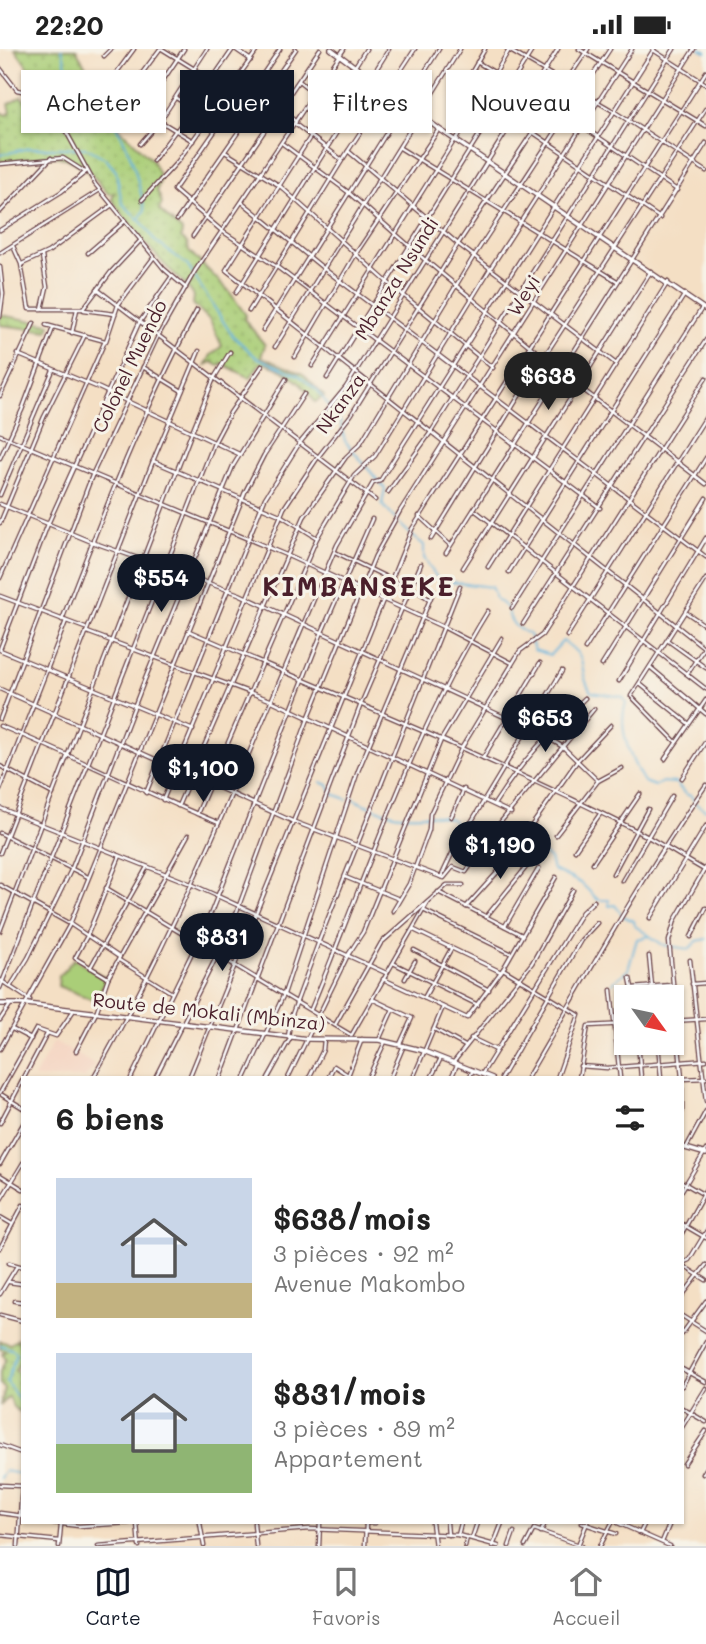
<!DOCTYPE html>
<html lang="fr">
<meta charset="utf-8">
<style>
body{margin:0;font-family:Mali,sans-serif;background:#f6f6f6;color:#222;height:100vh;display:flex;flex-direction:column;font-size:26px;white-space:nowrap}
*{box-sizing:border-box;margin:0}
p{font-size:23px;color:#767676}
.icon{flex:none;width:38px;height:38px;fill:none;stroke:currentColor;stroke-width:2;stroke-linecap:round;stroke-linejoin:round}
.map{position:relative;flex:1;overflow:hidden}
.panel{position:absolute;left:21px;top:1027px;width:663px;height:448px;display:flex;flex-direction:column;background:#fff;border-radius:0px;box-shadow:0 2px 5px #0004}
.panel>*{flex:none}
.banner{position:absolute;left:21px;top:21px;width:665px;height:63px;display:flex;gap:14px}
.needle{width:46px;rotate:123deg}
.controls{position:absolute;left:614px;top:936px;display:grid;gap:14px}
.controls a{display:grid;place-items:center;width:70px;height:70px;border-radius:0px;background:#fff;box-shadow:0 2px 5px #0004;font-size:35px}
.price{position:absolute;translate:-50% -60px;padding:0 16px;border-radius:24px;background:#111827;color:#fff;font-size:23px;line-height:46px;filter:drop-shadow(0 2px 4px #0008)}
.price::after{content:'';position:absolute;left:50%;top:42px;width:21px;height:16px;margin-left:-10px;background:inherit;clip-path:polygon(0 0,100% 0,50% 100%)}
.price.on{background:#222;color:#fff}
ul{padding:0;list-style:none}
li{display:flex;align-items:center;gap:21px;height:175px;padding:0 35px}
li span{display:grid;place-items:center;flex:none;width:196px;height:140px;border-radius:0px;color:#555}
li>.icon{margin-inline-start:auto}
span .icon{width:84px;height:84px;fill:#fffc;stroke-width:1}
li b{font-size:30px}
h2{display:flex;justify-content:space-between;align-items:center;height:84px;padding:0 35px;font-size:30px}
.chip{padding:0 24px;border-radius:0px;background:#fff;box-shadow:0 2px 5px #0004;font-size:24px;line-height:63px}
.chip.on{background:#111827;color:#fff}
.status{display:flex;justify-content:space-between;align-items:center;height:49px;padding:0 35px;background:#fff;direction:ltr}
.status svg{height:19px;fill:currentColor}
.tab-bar{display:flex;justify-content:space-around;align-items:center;height:98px;border-top:2px solid #e0e0e0;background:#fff;font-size:19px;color:#767676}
.tab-bar a{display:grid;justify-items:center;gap:4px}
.tab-bar .on{color:#111827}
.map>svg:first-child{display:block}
</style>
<div class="status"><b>22:20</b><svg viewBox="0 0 49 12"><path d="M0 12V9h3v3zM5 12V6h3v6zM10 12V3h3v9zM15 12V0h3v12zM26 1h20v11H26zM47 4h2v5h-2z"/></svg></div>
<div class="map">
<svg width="706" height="1497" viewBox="0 0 706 1497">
<defs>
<pattern id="green-dots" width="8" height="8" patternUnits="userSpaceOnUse" patternTransform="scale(1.75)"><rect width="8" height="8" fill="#aace78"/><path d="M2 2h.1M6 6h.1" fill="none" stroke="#94b068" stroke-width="1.8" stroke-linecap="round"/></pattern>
<pattern id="wetland-marsh" width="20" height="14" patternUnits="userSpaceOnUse" patternTransform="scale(1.75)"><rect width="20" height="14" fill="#aace78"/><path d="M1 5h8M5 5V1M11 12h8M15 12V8" fill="none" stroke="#94b068"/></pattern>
</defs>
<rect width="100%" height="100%" fill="#f7f3e8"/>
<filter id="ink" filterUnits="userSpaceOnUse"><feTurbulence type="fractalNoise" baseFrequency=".0143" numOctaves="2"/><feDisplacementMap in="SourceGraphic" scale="14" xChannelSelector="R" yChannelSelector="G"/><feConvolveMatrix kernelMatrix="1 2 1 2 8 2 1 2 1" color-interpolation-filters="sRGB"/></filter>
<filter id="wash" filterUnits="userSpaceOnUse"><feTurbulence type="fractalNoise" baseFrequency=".00686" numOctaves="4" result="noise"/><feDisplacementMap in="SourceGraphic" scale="28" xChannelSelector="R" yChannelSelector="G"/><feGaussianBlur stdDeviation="1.57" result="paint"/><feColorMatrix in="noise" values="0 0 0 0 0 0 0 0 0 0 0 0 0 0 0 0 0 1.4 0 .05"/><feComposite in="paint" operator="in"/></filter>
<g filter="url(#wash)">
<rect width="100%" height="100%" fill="#f4dfc4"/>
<path fill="#f4d3c0" d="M54,992L95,1016L85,1029H34Z"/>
<g fill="url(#green-dots)" stroke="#7a7652" stroke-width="2">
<path d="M15,0H76L95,35L107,50L120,80L152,111L161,130L157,141L162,154L159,161L182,182L181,189L187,194L189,202L228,241L246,266L244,270L265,296L261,308L303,325L324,347L315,353C304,335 281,316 260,314L250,329L221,314L219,317L212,313L206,316L211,306L222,297L210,271L193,255L194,247C185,233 175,226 164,215C146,195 126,173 112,150L114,144L109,145C102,139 98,131 90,124C58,96 37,111 0,113V63L7,66L11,63L9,55L21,48L31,55L37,51L27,17Z"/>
<path d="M18,1290L23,1308L15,1322L23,1327V1365L13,1358L9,1348L0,1357L5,1340L0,1335V1323L6,1310L2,1305L6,1302L0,1300V1292L10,1295Z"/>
</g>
<path fill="url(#wetland-marsh)" stroke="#7a7652" stroke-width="2" d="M0,266L50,275L48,282L0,276Z"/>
<path fill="#aace78" stroke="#7a7652" stroke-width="2" d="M74,910L106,929L96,952L58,937L59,927Z"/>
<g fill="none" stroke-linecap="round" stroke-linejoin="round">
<g stroke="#5fb1da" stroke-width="2">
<path d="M62,0L69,30L89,67L97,64L109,68C131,94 137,129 145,161L138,171"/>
<path d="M700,0L706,3"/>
<path d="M0,106L29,99H87L105,109L116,122L122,154L144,176L155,192L187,216L232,286L256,308L298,326L317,341L340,372L345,392L385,440L382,455C394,470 409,485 424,496V509L443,538L451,533L491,538L496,550L508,560C509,574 517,580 529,585L534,601L550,606L563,592C593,612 575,618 591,643L623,648L626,654C617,678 631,712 644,733L655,737L662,733L676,734L685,745L691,747L696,755L706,761"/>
<path d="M321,733L328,736L333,745L347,750"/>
<path d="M351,747C354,753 391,766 401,766C419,767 434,764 452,770L457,779L483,781L486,786C506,792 500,784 516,779L550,810L553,821L581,834L598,851H609V857L615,856L623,867L634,872L635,877L663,896L689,900L697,892L706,890"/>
<path d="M612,934L628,921L637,890L650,887"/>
<path d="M0,1296L14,1301L16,1305L7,1333L23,1357"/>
<path d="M0,1429L5,1422L21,1425L23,1421"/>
<path d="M81,1480L84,1474"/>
</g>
</g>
</g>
<g filter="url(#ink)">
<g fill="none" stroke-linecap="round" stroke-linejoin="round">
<defs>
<g id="minor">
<path d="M162,0L230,42"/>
<path d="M235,0L251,11"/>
<path d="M366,0L226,221L706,600"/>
<path d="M507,0L615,63L706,122"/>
<path d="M579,0L706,77"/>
<path d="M653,1L706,35"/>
<path d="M104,7L111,0"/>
<path d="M477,13L567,67L677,141"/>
<path d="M0,19L17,41L32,44L62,75L95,135L164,220L186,239"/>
<path d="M117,23L134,0"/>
<path d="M470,26L485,0"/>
<path d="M299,32L345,70"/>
<path d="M134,35L160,0"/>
<path d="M231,40L257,56"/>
<path d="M265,45L296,73"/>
<path d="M240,46L174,141L222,182L277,218L600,459"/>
<path d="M176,49L193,59"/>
<path d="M482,49L660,169"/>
<path d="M246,50L280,0"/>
<path d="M295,75L342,111"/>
<path d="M177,81L233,0"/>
<path d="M456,91L509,1"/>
<path d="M193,92L160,72L207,0"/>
<path d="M140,95L160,72L143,61L184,0"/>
<path d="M283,95L348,143L424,210L577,336L706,435"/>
<path d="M400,99L617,232"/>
<path d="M348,102L458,195L615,314"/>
<path d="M225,103L280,137L386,232L493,319"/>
<path d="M153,112L176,81"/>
<path d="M0,115L63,109L85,123"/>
<path d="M142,151L178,112L258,0"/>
<path d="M242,153L323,219L706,508"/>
<path d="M0,163L51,109"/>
<path d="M177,171L296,0"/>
<path d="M0,181L61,143L87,122"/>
<path d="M193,187L320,0"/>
<path d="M13,197L21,215L29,260H42L47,238L42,207"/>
<path d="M0,204L100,141"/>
<path d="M88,204L125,172"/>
<path d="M22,215L48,203L112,156"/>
<path d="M0,218L3,245L0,268"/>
<path d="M97,240L375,451"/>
<path d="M236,244L389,0"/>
<path d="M44,260H83L111,223L141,191"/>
<path d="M84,261L115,265"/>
<path d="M249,262L348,102L415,0"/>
<path d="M263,281L439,0"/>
<path d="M72,284L77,260"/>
<path d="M106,292L118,256L154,208"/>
<path d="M275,298L460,0"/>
<path d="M17,305L99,339L239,405"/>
<path d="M295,308L357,203L439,80"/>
<path d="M312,317L454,92"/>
<path d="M143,318L182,342"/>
<path d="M327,329L533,0"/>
<path d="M0,347L34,274"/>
<path d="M0,386L286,506L443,578L512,614"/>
<path d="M0,409L22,361L53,279"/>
<path d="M153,412L280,466L317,489"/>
<path d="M388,443L431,383L674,0"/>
<path d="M0,446L53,321"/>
<path d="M0,455L92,493L239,545L545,687L563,698L598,732"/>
<path d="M476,462L706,640"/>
<path d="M419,467L450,496"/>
<path d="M0,474L44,368L85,286"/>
<path d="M431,490L527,334L706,59"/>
<path d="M335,503L411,540"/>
<path d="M446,504L706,94"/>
<path d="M488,518L668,233"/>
<path d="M463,519L651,222"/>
<path d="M509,523L685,245"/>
<path d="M0,529L105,292L46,276"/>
<path d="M411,538L429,550"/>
<path d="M0,547L85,579"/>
<path d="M512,559L702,259"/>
<path d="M687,564L706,577"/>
<path d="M62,571C103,465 143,361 197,261"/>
<path d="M523,575L706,291"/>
<path d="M189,582C339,647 491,708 637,782C660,794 683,809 706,822"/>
<path d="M87,583L270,651L511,764"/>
<path d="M567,587L706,368"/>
<path d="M667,591L706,619"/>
<path d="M0,600L48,475L139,274L172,227"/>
<path d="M585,600L706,409"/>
<path d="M0,601L193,681"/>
<path d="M602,616L706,449"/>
<path d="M650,618L706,665"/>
<path d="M687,625L706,596"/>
<path d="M619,632L706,489"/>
<path d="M640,635L689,675"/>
<path d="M0,640L292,772L441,828"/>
<path d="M0,670L93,424L158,287L195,222L344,0"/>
<path d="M0,677C75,707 145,744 219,774"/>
<path d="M676,693L631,647L706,530"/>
<path d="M483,709L540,614"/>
<path d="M665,710L706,651"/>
<path d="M0,717L53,745"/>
<path d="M682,729L706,692"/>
<path d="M0,741L66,572"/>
<path d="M146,744L265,449L299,395L346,338L558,0"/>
<path d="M163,751L284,459L318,408L351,366L458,195L588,0"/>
<path d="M495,754C520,714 551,682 585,649"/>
<path d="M178,757L304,468L346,408L360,395L474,207L610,0"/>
<path d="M0,759L191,835L386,924"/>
<path d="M197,765L317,489L354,427L375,407L490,220L632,0"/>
<path d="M451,768L464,740"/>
<path d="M470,775L562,622"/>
<path d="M532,776L578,711L611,676"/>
<path d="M494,781L594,660"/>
<path d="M0,784L88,828"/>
<path d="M556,786L598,732L622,719"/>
<path d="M575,801L600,765"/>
<path d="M0,804L153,412L199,302"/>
<path d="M593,814L640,745"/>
<path d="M613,825L648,760"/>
<path d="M345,828L399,850"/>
<path d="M441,828L444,829L453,818L466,823L479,804L482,793"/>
<path d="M441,828L457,794"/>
<path d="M622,832L672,747"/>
<path d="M0,836L70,875L119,908"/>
<path d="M106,839L351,986"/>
<path d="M438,843L522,886"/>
<path d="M466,858L522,796"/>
<path d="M393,862L409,835L429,781L430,765L461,700L520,602L542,586L706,329"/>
<path d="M425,862L510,904"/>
<path d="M486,868L532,811"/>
<path d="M650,869L706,777"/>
<path d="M505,877L539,819"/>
<path d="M414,881L501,923"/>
<path d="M0,882L191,385L214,329L230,303"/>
<path d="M691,888L706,859"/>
<path d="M414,901L489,941"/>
<path d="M649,907L653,948"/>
<path d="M119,911L172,944"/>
<path d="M690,911L706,1052"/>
<path d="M393,914L478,956"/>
<path d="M90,919L147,818"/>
<path d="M503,920L579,966L557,1029"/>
<path d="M108,929L75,909L87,887L120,807"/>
<path d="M630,929L634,948"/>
<path d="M383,930L467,969L503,920L556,828"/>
<path d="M405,930L415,912"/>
<path d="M0,931L30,951"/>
<path d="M692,935L706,934"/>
<path d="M10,938L28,909L72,819L143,635L233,417L286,330"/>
<path d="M0,939L214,394L230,364L262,317"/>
<path d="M632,939L671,936"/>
<path d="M611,941L620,1029"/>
<path d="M424,949L451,900"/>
<path d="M372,950L412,969L400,995"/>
<path d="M311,960C367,826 411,686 488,562"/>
<path d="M0,971L10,956"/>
<path d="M672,972L706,970"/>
<path d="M335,976L381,894L447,836H463"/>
<path d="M12,980L31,990"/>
<path d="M434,980L465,997"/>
<path d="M351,987L428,853"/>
<path d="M288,988L291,968L319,892L460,537"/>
<path d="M471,989L496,1001"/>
<path d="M379,991L393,960"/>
<path d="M638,994L641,1029"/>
<path d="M658,994L661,1029"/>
<path d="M0,1000L70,875L245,443L264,406L304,345"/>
<path d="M76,1002L96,964L108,929L188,786"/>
<path d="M453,1014L532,914L573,841"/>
<path d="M580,1017L607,1019L706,1011"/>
<path d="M482,1025L582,863L594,852"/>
<path d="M93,1029C190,859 260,675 337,496L373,434L380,432L400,400L654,0"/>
<path d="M131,1029L208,871L322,583L372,470"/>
<path d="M155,1029L230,881L308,670L375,507L400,462L694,0"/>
<path d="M189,1029L412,480L706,23"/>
<path d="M220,1029L361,655L421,515"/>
<path d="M245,1029L284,945L358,722L434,541"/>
<path d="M268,1029L291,988"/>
<path d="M288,1029L348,906L363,883L441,691L502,589"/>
<path d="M309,1029L323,1001L324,990"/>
<path d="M328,1029L334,1017L348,1026"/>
<path d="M347,1029L362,990"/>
<path d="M368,1029L385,993"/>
<path d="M390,1029L404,996"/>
<path d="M413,1029L443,958"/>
<path d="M431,1029L441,1009"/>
<path d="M451,1029L457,1016"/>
<path d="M469,1029L473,1021"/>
<path d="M501,1029L581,891L597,874"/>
<path d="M527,1029C585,930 641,830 706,736"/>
<path d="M579,1029L588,977L626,975"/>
<path d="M682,1029L669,892L675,871L706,818"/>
<path d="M682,1030L706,1029"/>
<path d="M682,1040V1063"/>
<path d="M0,1044L36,980L56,987L74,961"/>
<path d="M2,1046L23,1059"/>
<path d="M0,1074L47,985"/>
<path d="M686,1099L706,1062"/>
<path d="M0,1115L23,1075"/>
<path d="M0,1126L23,1140"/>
<path d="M682,1133L706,1147"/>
<path d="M682,1141L706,1101"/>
<path d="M0,1152L23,1114"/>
<path d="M0,1168L12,1175"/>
<path d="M682,1175L706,1189"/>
<path d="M682,1184L706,1141"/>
<path d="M0,1199L23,1156"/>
<path d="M9,1214L23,1218"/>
<path d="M682,1214L689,1211L706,1183"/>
<path d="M682,1216L706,1231"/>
<path d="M9,1233L23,1235"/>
<path d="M0,1245L17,1217"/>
<path d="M682,1247L706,1216"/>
<path d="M15,1252L23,1253"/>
<path d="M0,1266L23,1272"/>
<path d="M682,1267L706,1282"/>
<path d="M682,1285L706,1252"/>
<path d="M682,1320L706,1333"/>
<path d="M682,1337L706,1293"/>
<path d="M682,1359L706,1373"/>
<path d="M682,1378L706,1339"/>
<path d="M0,1396L19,1403"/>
<path d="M684,1415L706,1382"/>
<path d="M703,1425L706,1420"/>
<path d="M0,1436L22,1437L18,1497"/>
<path d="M0,1464L23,1467"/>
<path d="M54,1474L79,1477L129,1474"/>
<path d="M137,1474L139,1497"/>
<path d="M200,1474L204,1497"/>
<path d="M254,1474L256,1497"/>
<path d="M365,1474H375"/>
<path d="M432,1474L435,1497"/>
<path d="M447,1474L448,1486"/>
<path d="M582,1474L616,1485"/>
<path d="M618,1474L670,1497"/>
<path d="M541,1483L545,1474"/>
<path d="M640,1484L645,1474"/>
<path d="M0,1486L59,1492"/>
<path d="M458,1486L461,1474"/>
<path d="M472,1489L477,1474"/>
<path d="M662,1493L670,1474"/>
<path d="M578,1496L587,1474"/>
<path d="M59,1497L61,1476"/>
<path d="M98,1497L309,1480L458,1486L498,1497"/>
<path d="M319,1497L320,1474"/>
<path d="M365,1497L366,1474"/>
<path d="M465,1497L467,1488"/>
<path d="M493,1497L502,1474"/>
<path d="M509,1497L514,1483"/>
<path d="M525,1497L534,1480L582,1497"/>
<path d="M600,1497L612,1474"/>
</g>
<g id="tertiary">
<path d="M331,0L439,80L706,261"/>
<path d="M0,955H27L308,990L379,991L421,1001L492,1029"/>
<path d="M682,1098L706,1105"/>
</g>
</defs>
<use href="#minor" stroke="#643c42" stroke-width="5"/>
<use href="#tertiary" stroke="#643c42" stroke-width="6"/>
<use href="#minor" stroke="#fff" stroke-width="2.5"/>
<use href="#tertiary" stroke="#fff" stroke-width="3.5"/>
</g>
</g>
<g text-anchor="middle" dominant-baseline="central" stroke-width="6" stroke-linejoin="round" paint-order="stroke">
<g font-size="19" fill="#4a1f2b" stroke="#f7f3e8">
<text transform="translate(396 229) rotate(-58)">Mbanza Nsundi</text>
<text transform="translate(523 246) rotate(-58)">Weyi</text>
<text transform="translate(129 317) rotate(-64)">Colonel Muendo</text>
<text transform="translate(340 354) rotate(-54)">Nkanza</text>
<text transform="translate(209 962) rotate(6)">Route de Mokali (Mbinza)</text>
</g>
<g font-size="26" font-weight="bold" letter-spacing="2" fill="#4a1f2b" stroke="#f7f3e8">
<text x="359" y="537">KIMBANSEKE</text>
</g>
</g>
</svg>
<div class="controls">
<a><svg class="needle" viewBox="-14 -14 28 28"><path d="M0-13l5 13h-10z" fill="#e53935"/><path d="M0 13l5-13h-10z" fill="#767676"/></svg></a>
</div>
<b class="price on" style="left:548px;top:363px">$638</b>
<b class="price" style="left:161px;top:565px">$554</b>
<b class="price" style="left:545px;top:705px">$653</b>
<b class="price" style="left:203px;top:755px">$1,100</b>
<b class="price" style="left:500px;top:832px">$1,190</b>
<b class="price" style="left:222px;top:924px">$831</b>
<div class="banner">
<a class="chip">Acheter</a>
<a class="chip on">Louer</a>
<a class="chip">Filtres</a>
<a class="chip">Nouveau</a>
</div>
<section class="panel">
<h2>6 biens<svg class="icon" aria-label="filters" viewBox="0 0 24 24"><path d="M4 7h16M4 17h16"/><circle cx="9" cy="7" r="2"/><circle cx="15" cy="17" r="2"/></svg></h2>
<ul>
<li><span style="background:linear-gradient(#c9d6e8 75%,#c2b280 0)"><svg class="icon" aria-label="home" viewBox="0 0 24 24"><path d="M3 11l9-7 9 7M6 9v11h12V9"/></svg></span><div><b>$638/mois</b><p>3 pièces · 92 m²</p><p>Avenue Makombo</p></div></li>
<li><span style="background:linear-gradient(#c9d6e8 65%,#8fb573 0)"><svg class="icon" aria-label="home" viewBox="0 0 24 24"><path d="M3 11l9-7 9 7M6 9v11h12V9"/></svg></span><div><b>$831/mois</b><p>3 pièces · 89 m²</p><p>Appartement</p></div></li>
</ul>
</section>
</div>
<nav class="tab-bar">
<a class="on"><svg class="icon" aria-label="map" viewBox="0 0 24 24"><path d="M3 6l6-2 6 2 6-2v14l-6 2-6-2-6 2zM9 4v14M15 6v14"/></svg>Carte</a>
<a><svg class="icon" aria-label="saved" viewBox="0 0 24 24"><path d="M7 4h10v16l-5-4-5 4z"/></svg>Favoris</a>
<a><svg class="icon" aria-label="home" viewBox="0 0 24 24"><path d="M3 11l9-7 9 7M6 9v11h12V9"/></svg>Accueil</a>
</nav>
